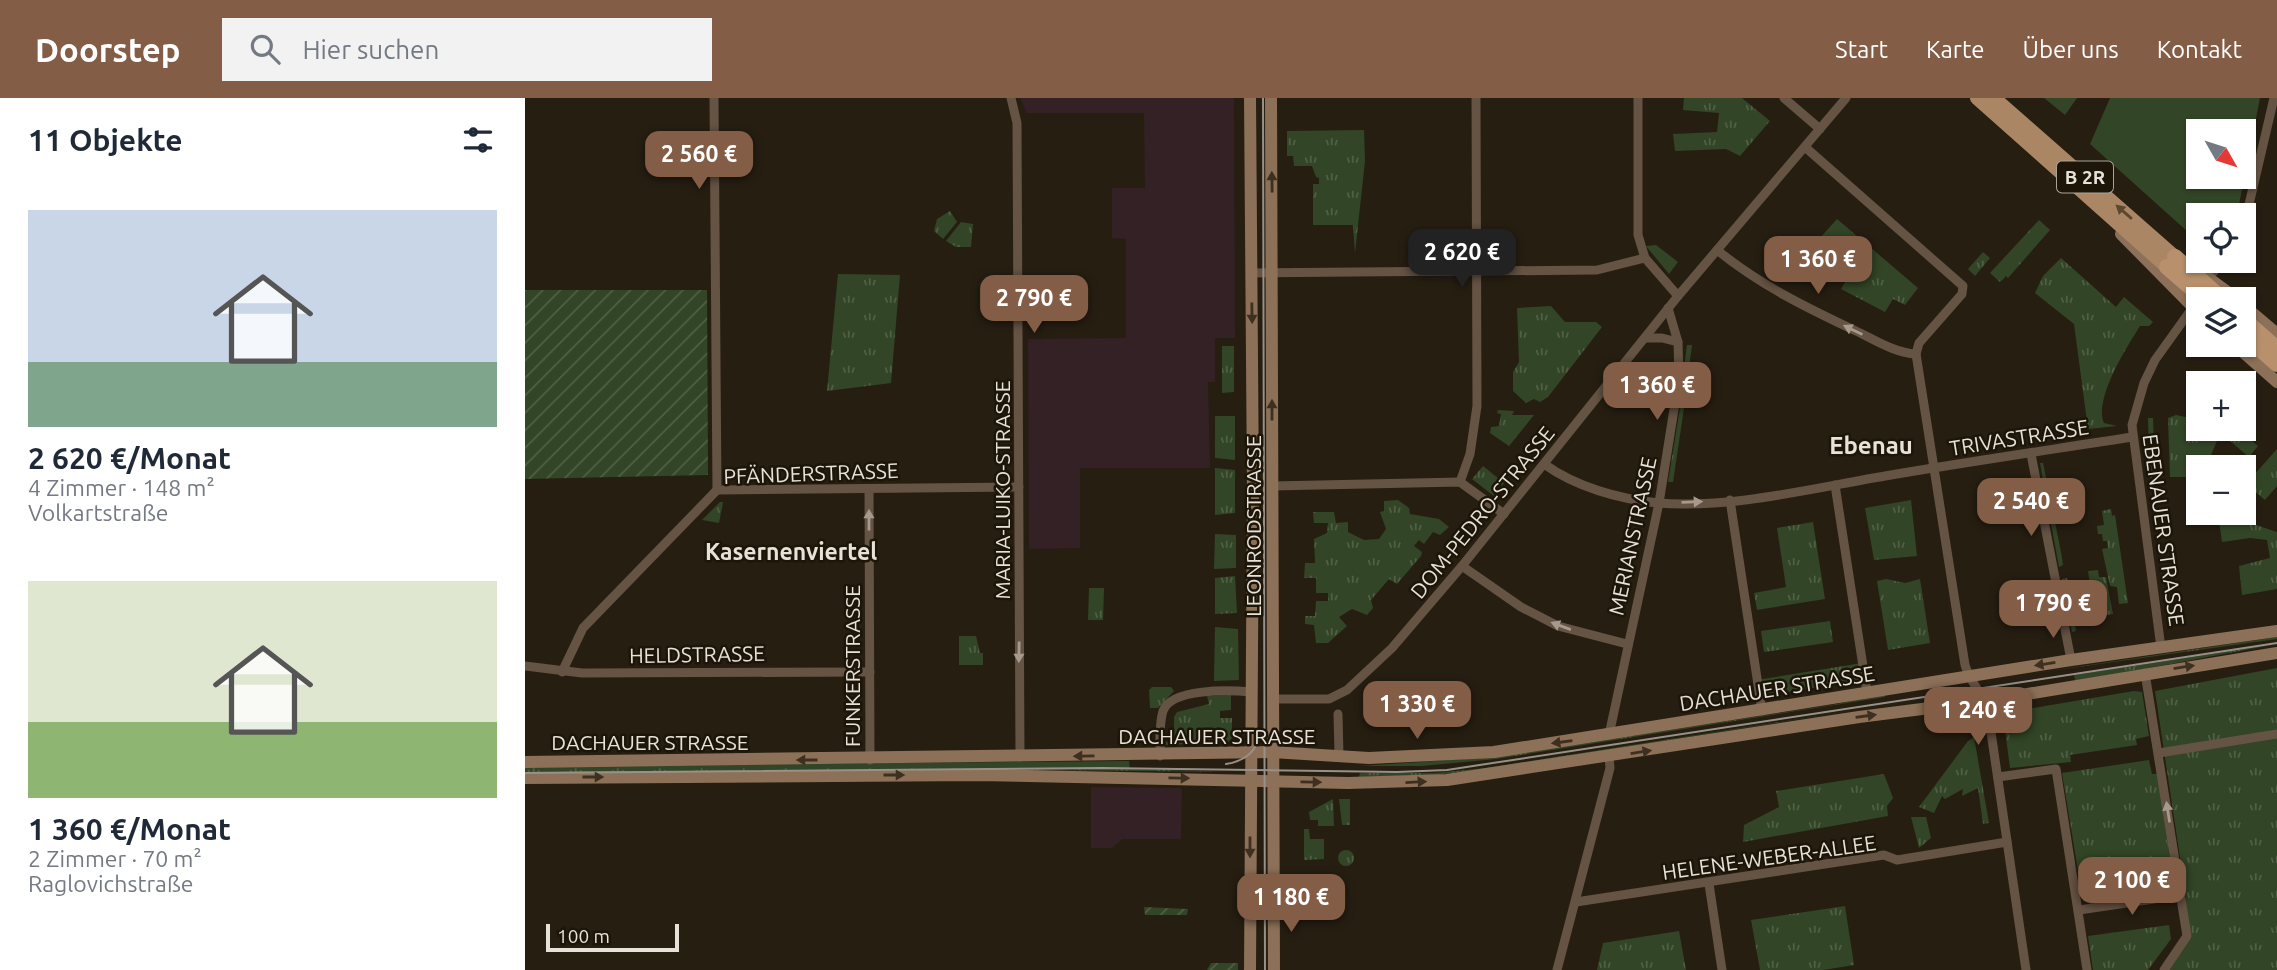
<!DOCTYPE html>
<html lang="de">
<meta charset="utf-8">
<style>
body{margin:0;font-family:Ubuntu,sans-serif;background:#f2f2f3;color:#1f2937;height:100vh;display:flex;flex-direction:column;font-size:26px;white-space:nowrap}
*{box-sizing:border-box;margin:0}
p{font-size:23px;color:#747a83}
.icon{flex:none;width:38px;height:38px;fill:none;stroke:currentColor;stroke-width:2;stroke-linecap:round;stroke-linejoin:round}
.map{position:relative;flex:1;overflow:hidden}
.drawer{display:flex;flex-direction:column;background:#fff;width:525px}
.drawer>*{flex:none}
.needle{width:46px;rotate:129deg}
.buttons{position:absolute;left:1661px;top:21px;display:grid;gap:14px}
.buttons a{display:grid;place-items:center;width:70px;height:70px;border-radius:0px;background:#fff;box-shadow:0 2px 5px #0004;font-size:35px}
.scale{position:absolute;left:21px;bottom:18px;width:133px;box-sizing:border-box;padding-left:7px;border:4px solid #e6e1d9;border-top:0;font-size:19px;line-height:24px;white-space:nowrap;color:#e6e1d9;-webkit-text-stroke:5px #1c1508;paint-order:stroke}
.price{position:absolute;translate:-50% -60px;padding:0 16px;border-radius:14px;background:#835d46;color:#fff;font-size:23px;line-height:46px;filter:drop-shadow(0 2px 4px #0008)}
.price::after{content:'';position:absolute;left:50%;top:42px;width:21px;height:16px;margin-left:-10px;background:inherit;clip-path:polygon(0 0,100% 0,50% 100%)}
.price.selected{background:#222;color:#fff}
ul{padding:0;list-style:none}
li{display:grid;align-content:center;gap:14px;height:371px;padding:0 28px}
li span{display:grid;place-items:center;height:217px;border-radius:0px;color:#555}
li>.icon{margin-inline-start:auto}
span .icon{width:126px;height:126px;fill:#fffc;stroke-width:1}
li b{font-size:30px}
h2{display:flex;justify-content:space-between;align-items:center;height:84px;padding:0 28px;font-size:30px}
header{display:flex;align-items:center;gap:42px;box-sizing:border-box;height:98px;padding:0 35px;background:#835d46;color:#fff}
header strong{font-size:33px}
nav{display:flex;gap:38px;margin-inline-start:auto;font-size:24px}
.search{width:490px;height:63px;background:#f2f2f3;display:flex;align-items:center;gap:18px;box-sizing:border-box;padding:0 24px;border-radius:0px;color:#747a83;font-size:26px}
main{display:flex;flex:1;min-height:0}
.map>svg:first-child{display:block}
</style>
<header>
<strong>Doorstep</strong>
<div class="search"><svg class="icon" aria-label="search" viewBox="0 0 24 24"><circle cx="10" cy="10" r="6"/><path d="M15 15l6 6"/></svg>Hier suchen</div>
<nav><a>Start</a><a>Karte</a><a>Über uns</a><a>Kontakt</a></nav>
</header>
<main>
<section class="drawer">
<h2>11 Objekte<svg class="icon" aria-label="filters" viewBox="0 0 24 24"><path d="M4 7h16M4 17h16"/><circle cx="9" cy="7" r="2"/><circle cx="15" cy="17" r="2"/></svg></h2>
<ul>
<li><span style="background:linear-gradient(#c9d6e8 70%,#7fa58c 0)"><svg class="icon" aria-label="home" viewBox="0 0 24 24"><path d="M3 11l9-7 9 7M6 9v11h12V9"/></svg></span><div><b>2 620 €/Monat</b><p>4 Zimmer · 148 m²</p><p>Volkartstraße</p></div></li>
<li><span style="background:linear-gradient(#dfe7d0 65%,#8fb573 0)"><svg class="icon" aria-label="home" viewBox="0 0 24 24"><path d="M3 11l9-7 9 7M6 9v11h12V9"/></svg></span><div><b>1 360 €/Monat</b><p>2 Zimmer · 70 m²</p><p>Raglovichstraße</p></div></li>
</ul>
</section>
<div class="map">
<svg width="1752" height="872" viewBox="0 0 1752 872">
<defs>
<pattern id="grass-tufts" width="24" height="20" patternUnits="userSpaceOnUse" patternTransform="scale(1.75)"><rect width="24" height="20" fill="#324526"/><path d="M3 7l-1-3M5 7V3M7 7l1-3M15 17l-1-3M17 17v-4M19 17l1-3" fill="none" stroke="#506045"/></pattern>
<pattern id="garden-furrows" width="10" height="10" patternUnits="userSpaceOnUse" patternTransform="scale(1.75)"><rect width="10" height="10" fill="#324526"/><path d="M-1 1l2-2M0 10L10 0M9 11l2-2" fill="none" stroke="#506045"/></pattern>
</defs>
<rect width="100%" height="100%" fill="#261e11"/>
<g fill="#332126">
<path d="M495,0H709L710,240H690V284H683L685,370H555V450L504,451L503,241L601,240V141L587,140V90H620L619,15H502Z"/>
<path d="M566,689L657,690L656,741H597L587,750H566Z"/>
</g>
<g fill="url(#grass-tufts)">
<path d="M1159,0H1217L1245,23L1215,58L1201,51L1150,53L1148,36L1192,34L1194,15L1158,12Z"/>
<path d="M839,32L840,63L830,155L828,127H788V86H794V80L791,79L787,68H769L768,58H762V33Z"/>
<path d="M425,113L432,124L418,141L409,133L412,121Z"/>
<path d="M1312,121L1393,190L1380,207L1368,201L1360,214L1316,191L1323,179L1290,162L1277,160Z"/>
<path d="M1514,122L1525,132L1483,180L1481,178L1475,184L1465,175Z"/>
<path d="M436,124L448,126L446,149H431L421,143Z"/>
<path d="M1131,147L1153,164L1144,176L1121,148Z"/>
<path d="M1458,154L1465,160L1450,178L1443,171Z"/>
<path d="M1536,160L1591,209L1599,199L1628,224L1624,228H1615C1602,249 1569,300 1579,325L1592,328L1563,331L1549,226L1510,195L1518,178Z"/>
<path d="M313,176L375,177L366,285L302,293Z"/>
<path d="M1026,208L1040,224H1071L1077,229L1023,299L1015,304L1009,301L1001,305L988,293V274L994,264L992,210Z"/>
<path d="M1162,247H1167L1159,308L1154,307Z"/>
<path d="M697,248H709V294L697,295Z"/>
<path d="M1681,273L1695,285H1673V303L1666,300L1668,290Z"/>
<path d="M1155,310H1159L1148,384H1143Z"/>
<path d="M973,312L989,313L987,317H1009L984,348L965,335L966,329L974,328L976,316L972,315Z"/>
<path d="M1673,314V331H1697L1686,357V369H1673V379H1645L1643,320L1651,317L1670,321Z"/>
<path d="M690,318H710V362L690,360Z"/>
<path d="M1623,320H1628L1630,379L1625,380Z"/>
<path d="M1714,332L1733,348L1724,359L1705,343Z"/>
<path d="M1752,351V388L1740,402L1721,386Z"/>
<path d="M1515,365H1518L1536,454L1538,467L1534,469Z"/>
<path d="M958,368L979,385L969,398L947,381Z"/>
<path d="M690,370L710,372V415L690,417Z"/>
<path d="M1549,387L1555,423L1546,425L1540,389Z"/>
<path d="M873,402L884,410L885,416L914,421L924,429L915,437L908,434L899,446L894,442L889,448L897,454L896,458L872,486L864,481L846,502L848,510L842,517L827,511L814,519L822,528L803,545H791L789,527L780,526V518H790L791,503H803V495H791V480H779L780,465H790L789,441L802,435L803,425H789L788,414H809L811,425L823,424V434L839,442L854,441L861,431L855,414L859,413V403Z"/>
<path d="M1386,402L1392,458L1349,462L1340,410Z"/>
<path d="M195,404H198L194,425L177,422Z"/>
<path d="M1586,411L1587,418L1590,417L1603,505L1594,506L1592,489L1585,488L1577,451L1583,450L1582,443H1578L1577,436H1573L1572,428L1579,427L1577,413Z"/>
<path d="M1693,415H1713L1725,425L1752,434V491L1717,497L1714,468L1745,460L1742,442L1725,440L1697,444Z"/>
<path d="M1288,424L1300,501L1232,512L1229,495L1261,489L1252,430Z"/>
<path d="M690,436L711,437V470L689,471Z"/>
<path d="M1573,472L1574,479H1581L1588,516L1570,519L1563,473Z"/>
<path d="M710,478L712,515L690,516V480Z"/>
<path d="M1542,480L1551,533L1547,534L1537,481Z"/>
<path d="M1361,481L1380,485L1395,481L1405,545L1363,552L1352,483Z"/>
<path d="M564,490H579L578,522H563Z"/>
<path d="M1305,523L1308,544L1239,554L1236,533Z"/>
<path d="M690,529L713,531L714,582L689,583Z"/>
<path d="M434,538H451L455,555H458V567H434Z"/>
<path d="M1752,539V541L1483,579Z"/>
<path d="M1752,546L1560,582H1550L1549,577Z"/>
<path d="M1337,565L1340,582L1235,598L1232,582Z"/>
<path d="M1752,570V872H1638L1662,838L1661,799L1630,593Z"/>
<path d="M627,589H646L649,593L633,610H625L624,592Z"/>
<path d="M1609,593L1617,594L1624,638L1611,641L1612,647L1545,657L1546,664L1485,670L1479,624L1497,623L1496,612Z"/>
<path d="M1360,595V599L971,661L897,668H835L971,659L1313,606Z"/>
<path d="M706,597V612L695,613V620H707V640L703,644L641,647V644L649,643V619L652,614L684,606L682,598Z"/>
<path d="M1426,597L961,671L910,677L834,679L835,675H910L961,670Z"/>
<path d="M1449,639L1464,725L1458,726L1453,690L1437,698L1438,691L1420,701L1417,698L1409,715L1394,709L1443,643Z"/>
<path d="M1624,662L1627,676H1633L1649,791L1645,794L1566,806L1558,803L1537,675Z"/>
<path d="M604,663L605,671L707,674L522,672L0,675V668Z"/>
<path d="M1359,676L1368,700L1362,708L1363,718L1218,744L1219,727L1254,709L1251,693Z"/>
<path d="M808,701L809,728H793V722H785L784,714Z"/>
<path d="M814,701H825V727H817Z"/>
<path d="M1386,719H1401L1406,740L1394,750Z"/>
<path d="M779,731H784L785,741H799V761L779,762Z"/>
<circle cx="821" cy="760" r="8"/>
<path d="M1320,808L1329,867L1298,872H1235L1226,822Z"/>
<path d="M1644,827L1646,841L1623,872H1568L1563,838Z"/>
<path d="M1154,833L1161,872H1072L1078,845Z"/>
</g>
<g fill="url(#garden-furrows)">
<path d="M0,192H182L183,377L0,381Z"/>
<path d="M619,809L663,811L662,817H620Z"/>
<path d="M686,865H713V872H682Z"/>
</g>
<g fill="#324526" fill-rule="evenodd">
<path d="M1519,0H1552L1540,17Z"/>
<path d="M1585,0H1735L1712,117H1673V143L1565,46ZM1673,33H1718V79H1673Z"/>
</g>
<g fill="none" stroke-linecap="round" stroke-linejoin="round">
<g stroke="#655343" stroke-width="9">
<path d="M189,0L192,392"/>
<path d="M486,0L492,25L495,659"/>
<path d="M1113,0V137L1120,160L1153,198"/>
<path d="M1259,0L1295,31"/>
<path d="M1280,49L1438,188L1437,196L1394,245L1391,256L1440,567C1445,585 1459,596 1463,614L1501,872"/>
<path d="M1718,132L1749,0"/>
<path d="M1192,152C1235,187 1282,210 1331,233C1350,242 1370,255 1391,256"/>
<path d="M726,175L1072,172L1120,160"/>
<path d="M1684,179L1698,163"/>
<path d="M1120,240H1137L1153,244"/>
<path d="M1506,356L1546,562"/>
<path d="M1019,366C1051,389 1094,401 1133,405C1205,411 1289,390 1360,378C1442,364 1524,352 1607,339"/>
<path d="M935,384L945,356L952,308L951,0"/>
<path d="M1310,387L1342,594"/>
<path d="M747,388L935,384L979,416"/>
<path d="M344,391L345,662"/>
<path d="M1205,402L1237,613"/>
<path d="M937,468L996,509L1033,528L1102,546"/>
<path d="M1636,550L1607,327L1619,285L1630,262L1668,209"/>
<path d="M0,568L57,575L345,574"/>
<path d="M37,574L58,530L192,392L494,389"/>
<path d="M1620,575L1662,838L1639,872"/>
<path d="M747,601H804L822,592L867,550L937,468L1153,198L1321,0"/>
<path d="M813,616L814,657"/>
<path d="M1084,637L1134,405L1154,280L1153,244L1143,210"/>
<path d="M1634,655L1752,636"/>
<path d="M635,658C635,644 634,626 638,613C646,590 705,592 726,594"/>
<path d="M1473,679L1531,671L1562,872"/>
<path d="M1184,786L1197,872"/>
<path d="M1051,804L1359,757L1372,762L1482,744"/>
<path d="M1554,812L1656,797"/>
<path d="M1032,872L1085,670L1084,659"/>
</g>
<g stroke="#8c7057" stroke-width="12">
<path d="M725,0L728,392L725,872"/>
<path d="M746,0L749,872"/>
<path d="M1596,136L1673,214"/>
<path d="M1670,170L1712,201"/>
<path d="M1718,207L1752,236"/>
<path d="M1710,247L1752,284"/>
<path d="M0,664L747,654L844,660L969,654L1546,562L1752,533"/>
<path d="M0,680L454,677L823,685L922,682L1334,619L1460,603L1752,555"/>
</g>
<g stroke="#ab8665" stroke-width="14">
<path d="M1452,0L1642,169"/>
<path d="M1469,0L1650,159"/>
</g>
<g stroke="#b8906c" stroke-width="16">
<path d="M1650,159L1697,201"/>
<path d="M1642,169L1679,201"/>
<path d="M1718,221L1752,251"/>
<path d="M1718,236L1752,266"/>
</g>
<g stroke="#989187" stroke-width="2">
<path d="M738,0L740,872"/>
<path d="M701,666C721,663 733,653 735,633"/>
<path d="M0,675L577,670L872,674L922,672L1752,545"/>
</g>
</g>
<defs><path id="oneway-solid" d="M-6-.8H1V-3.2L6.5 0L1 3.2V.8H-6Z" transform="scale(1.75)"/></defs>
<g fill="#3e3020">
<use href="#oneway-solid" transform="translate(747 84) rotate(-91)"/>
<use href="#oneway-solid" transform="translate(727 215) rotate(89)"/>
<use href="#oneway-solid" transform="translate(747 312) rotate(-90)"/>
<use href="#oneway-solid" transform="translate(1520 566) rotate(171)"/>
<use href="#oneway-solid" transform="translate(1659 569) rotate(-9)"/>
<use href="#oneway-solid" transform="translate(1341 618) rotate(-8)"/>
<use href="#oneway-solid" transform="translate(1037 644) rotate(172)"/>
<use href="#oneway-solid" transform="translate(1116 654) rotate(-9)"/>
<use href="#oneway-solid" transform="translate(559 658) rotate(179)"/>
<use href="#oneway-solid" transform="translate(282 662) rotate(180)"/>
<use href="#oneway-solid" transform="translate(369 677)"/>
<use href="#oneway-solid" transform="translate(68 679)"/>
<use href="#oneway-solid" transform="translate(654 680) rotate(1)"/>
<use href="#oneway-solid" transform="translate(786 684) rotate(1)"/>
<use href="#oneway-solid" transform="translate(891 684) rotate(-3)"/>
<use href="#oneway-solid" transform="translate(725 749) rotate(90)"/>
</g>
<use fill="#5c4832" href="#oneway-solid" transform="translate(1599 114) rotate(-139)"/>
<g fill="#a69a8e">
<use href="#oneway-solid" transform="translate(1328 232) rotate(-154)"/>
<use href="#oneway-solid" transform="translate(1167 404) rotate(-2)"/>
<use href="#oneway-solid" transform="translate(344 422) rotate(-90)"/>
<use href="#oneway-solid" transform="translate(1036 528) rotate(-160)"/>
<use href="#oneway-solid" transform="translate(494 554) rotate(91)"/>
<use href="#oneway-solid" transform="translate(1643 714) rotate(-99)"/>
</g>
<g text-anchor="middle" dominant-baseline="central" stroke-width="5" stroke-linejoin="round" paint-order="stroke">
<rect fill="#1c1508" stroke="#a9a49a" stroke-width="2" x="1532" y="63.5" width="56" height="31" rx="5"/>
<g font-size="19" font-weight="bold" fill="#e6e1d9">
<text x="1560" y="79">B 2R</text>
</g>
<g font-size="21" fill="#e6e1d9" stroke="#1c1508">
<text transform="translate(1494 339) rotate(-9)">TRIVASTRASSE</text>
<text transform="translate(286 375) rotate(-2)">PFÄNDERSTRASSE</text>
<text transform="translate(477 392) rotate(-90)">MARIA-LUIKO-STRASSE</text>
<text transform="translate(957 414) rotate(-51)">DOM-PEDRO-STRASSE</text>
<text transform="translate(728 428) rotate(-90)">LEONRODSTRASSE</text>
<text transform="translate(1639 432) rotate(82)">EBENAUER STRASSE</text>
<text transform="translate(1107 438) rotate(-78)">MERIANSTRASSE</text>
<text transform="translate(172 556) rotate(-1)">HELDSTRASSE</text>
<text transform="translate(327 568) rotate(-90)">FUNKERSTRASSE</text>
<text transform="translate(1252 590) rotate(-9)">DACHAUER STRASSE</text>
<text x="692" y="638">DACHAUER STRASSE</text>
<text x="125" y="644">DACHAUER STRASSE</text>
<text transform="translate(1244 759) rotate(-8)">HELENE-WEBER-ALLEE</text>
</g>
<g font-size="23" font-weight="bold" fill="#e6e1d9" stroke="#1c1508">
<text x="266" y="453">Kasernenviertel</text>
</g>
<g font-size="24" font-weight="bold" fill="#e6e1d9" stroke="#1c1508">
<text x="1346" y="347">Ebenau</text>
</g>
</g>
</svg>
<div class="buttons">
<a><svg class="needle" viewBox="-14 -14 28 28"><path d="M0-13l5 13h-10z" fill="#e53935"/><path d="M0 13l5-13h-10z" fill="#747a83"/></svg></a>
<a><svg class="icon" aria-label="locate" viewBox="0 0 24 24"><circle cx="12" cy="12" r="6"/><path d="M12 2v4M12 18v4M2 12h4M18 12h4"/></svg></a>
<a><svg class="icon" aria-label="layers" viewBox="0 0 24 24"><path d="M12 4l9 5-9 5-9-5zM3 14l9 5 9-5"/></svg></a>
<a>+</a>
<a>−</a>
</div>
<div class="scale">100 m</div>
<b class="price" style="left:174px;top:93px">2 560 €</b>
<b class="price selected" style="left:937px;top:191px">2 620 €</b>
<b class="price" style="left:1293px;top:198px">1 360 €</b>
<b class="price" style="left:509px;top:237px">2 790 €</b>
<b class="price" style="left:1132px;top:324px">1 360 €</b>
<b class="price" style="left:1506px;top:440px">2 540 €</b>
<b class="price" style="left:1528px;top:542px">1 790 €</b>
<b class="price" style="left:892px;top:643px">1 330 €</b>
<b class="price" style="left:1453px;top:649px">1 240 €</b>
<b class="price" style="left:1607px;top:819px">2 100 €</b>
<b class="price" style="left:766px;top:836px">1 180 €</b>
</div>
</main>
